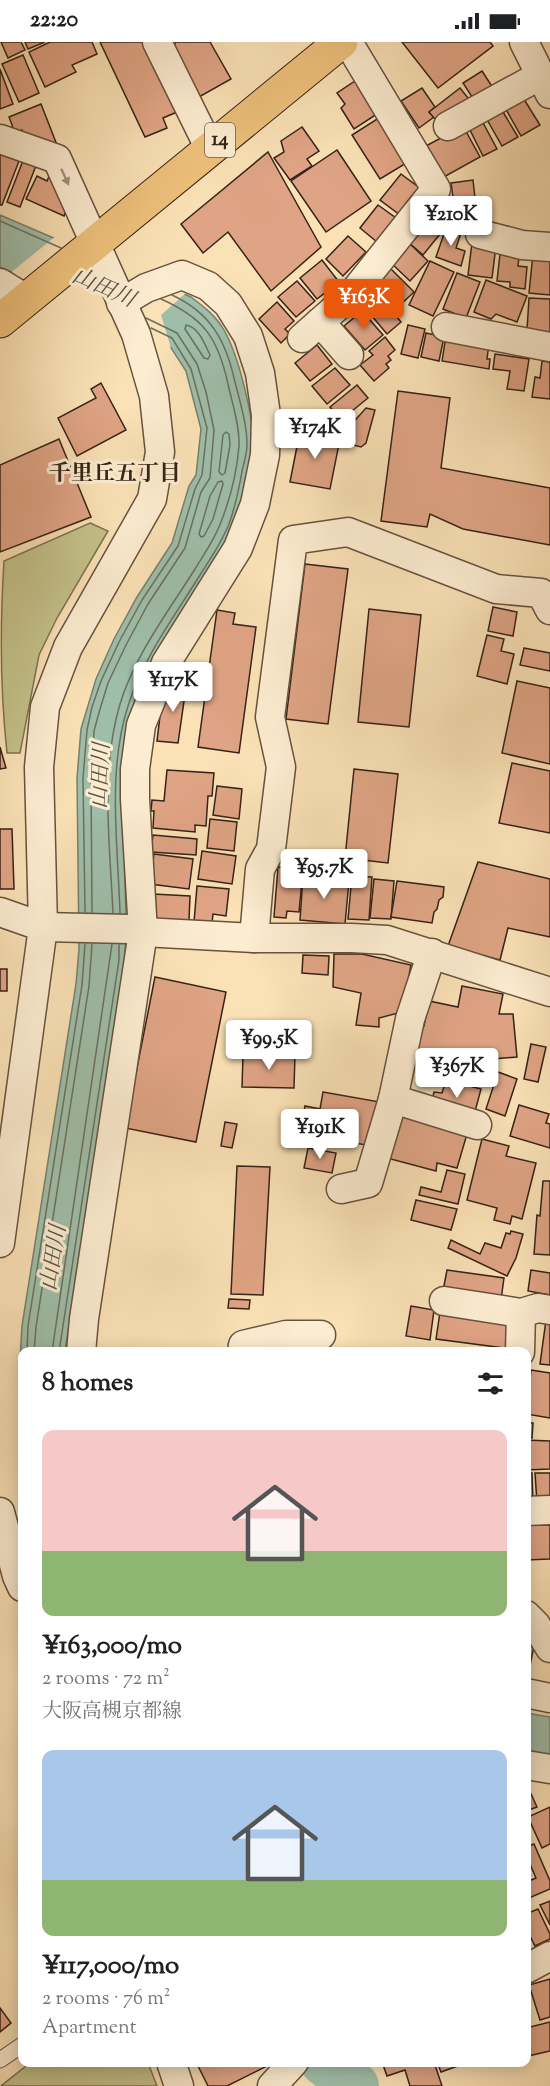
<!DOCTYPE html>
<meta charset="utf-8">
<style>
body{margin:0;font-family:"Sorts Mill Goudy","Noto Serif JP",serif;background:#f2f2f2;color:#202124;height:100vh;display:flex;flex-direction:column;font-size:22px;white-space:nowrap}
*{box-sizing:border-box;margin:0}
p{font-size:20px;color:#757577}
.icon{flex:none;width:33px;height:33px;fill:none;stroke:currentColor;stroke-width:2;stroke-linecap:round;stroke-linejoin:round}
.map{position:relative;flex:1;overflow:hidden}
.details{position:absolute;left:18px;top:1305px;width:513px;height:720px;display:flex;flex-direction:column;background:#fff;border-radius:12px;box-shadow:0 3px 15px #0003}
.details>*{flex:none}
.price{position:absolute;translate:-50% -51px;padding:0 14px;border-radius:6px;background:#fff;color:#222;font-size:20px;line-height:39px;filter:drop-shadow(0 2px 3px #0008)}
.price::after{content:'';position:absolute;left:50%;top:36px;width:18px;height:14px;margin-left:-9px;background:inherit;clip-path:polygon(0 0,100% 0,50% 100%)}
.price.active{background:#ea580c;color:#fff}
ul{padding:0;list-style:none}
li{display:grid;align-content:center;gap:12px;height:318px;padding:0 24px}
li span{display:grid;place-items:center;height:186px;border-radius:12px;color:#555}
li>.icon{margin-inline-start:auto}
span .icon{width:108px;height:108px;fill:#fffc;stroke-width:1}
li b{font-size:26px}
h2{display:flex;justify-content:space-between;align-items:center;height:72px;padding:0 24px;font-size:26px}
.status{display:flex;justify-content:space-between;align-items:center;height:42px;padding:0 30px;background:#fff;direction:ltr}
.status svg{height:16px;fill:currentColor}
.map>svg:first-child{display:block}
</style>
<div class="status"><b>22:20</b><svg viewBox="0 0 49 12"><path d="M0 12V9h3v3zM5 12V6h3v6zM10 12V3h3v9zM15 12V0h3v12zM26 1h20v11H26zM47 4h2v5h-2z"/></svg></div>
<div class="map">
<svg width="550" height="2044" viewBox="0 0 550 2044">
<rect width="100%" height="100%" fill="#fae1b6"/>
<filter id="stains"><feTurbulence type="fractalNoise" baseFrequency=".00333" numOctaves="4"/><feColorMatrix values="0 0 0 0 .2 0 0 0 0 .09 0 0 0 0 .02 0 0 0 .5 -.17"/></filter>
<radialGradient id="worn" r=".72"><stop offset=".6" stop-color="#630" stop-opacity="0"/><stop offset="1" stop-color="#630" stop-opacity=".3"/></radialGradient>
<g fill="#c4c18a" stroke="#7d7250" stroke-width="1.5">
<path d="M90,481L108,489L57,576L39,613L20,711H7C0,647 0,583 4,519Z"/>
<path d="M31,2020L148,2021L157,2044H1Z"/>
</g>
<g fill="#9fbea9" stroke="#75806f" stroke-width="1.5">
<path d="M0,173L191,255C203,264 216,274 224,288C238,312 254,375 253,404C251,431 242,459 234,485L122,745L126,874L125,918L65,1309L22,1310V1353L19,1334L22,1284L76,942L79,907L77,736L81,687L96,637L114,597L137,555L172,501L189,444L196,433L201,387L186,329L168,301L0,225Z"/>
<path d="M526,1671L550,1675V1716L527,1712Z"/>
</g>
<path fill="#fae1b6" d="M56,194L187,250L161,273L171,306L9,232Z"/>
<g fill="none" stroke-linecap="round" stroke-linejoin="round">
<g stroke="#6a7060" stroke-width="1.5">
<path d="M0,179L61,206"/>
<path d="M186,283C199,285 205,303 210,313L208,317L204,316L185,287Z"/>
<path d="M226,390L229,392L230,403L225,431L222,433L219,430L223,393Z"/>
<path d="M222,439L223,442L213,477L204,494L201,495L199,492L210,454L218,440Z"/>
<path d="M85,870L83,736L87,688L92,665L101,639L119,600L142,558L178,504L195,447L202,433L207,386L191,327L172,296L151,286"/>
<path d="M92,870L91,736L94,689L100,667L108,641L126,603L148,562L185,506L201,450L210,436L214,388L206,350L197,322L177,291L146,276"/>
<path d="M113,871C110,803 100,729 120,662C135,613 168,570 195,527C204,512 215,497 221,480C230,457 237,429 239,404C240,384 232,361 228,342C218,296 204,276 161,257"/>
<path d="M120,871C118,804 107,729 128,664C143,616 174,575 200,533C210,517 222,500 229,482C235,465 239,447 242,429C244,421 247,411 247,403C247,382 240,360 235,340C226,299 211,271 172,253"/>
<path d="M27,1310L28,1284L82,943L85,902"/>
<path d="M34,1310L36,1285L89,944L92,902"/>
<path d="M52,1310L112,902"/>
<path d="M59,1310L119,918V903"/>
</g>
<path stroke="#9fbea9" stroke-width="48" d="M324,2020L355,2044"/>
</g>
<g fill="#dfa485" stroke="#362217" stroke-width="1.5">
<path d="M1,0H21L25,8L8,16Z"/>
<path d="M25,0H45L28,7Z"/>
<path d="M50,0H92L97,12L72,23L76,30L45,45L29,10Z"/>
<path d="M100,0H144L177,70L163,76L167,86L145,95Z"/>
<path d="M175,0H210L231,37L199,55L175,12Z"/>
<path d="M402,0H490L493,4L438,46Z"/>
<path d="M23,13L39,51L19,60L2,22Z"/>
<path d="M0,27L13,62L0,67Z"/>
<path d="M482,29L495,49L476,61L463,41Z"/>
<path d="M358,37L380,70L354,87L341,66L345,62L337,51Z"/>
<path d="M422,46L435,65L429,70L434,75L419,86L401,59Z"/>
<path d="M460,46L472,61L441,84L429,70Z"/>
<path d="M522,54L540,83L521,94L504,64Z"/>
<path d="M41,62L57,103L26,96L22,88L15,91L9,75Z"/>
<path d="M500,65L518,95L502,104L485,74Z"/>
<path d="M385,72L413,117L380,137L352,93Z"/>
<path d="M481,77L497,107L483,114L468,84Z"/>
<path d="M463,84L480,115L442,136L424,105Z"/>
<path d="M302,85L319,109L307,117L312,124L290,138L274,116L284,110L281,99Z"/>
<path d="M337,108L371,159L326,190L291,139Z"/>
<path d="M268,110L321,205L271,249L228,190L203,211L181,182Z"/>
<path d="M0,112L19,119L2,163H0Z"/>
<path d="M24,116L37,121L20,165L7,160Z"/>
<path d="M51,130L67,166L64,174L26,157L37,134L47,139Z"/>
<path d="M401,132L421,147L400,173L380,158Z"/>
<path d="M473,138L477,174L456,177L451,141Z"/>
<path d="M378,163L396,176L377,200L360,186Z"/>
<path d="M429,174L444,187L423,213L407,199Z"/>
<path d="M447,183L462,188L456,206L465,209L461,224L436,215Z"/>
<path d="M348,194L366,210L343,234L326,217Z"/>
<path d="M409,201L428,219L410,239L391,221Z"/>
<path d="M472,201L496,204L492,236L468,233Z"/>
<path d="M501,203L520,206L518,224L527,225L525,247L510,245V240L497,239Z"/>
<path d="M533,212L550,213V253L529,251Z"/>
<path d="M322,218L339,240L317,257L300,236Z"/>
<path d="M430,219L454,230L433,274L409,263Z"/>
<path d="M390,226L414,250L395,268L372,243Z"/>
<path d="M457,231L480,240L466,276L443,267Z"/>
<path d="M486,238L527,254L517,280L496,272L491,277L474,270Z"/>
<path d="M297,239L315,259L296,275L278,255Z"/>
<path d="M380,255L401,280L387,292L366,267Z"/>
<path d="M529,256L550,257V290L527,288Z"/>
<path d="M277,260L294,279L285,287L290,292L281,301L259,277Z"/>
<path d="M362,269L383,293L365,308L344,284Z"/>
<path d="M408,283L425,287L418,316L401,312Z"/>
<path d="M426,291L444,295L439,319L421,315Z"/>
<path d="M446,294L489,301L487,317H490L489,327L442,319Z"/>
<path d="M385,295L395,308L388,314L391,318L386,322L389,326L374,339L360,323L373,313L369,309Z"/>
<path d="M317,303L332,322L310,339L295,321Z"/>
<path d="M495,312L529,317L524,349L507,347L510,329L493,327Z"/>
<path d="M542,319L550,320V357L532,355L535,335L540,336Z"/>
<path d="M335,326L350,343L327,362L312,344Z"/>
<path d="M101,341L126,388L77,414L58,376L96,356L91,347Z"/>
<path d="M357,343L368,356L341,378L330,365Z"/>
<path d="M398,349L450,356L441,426L550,446V503L463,487L430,472L427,485L381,479Z"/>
<path d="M366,366L375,368L366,401L361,405L345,401L349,385Z"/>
<path d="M300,389L340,397L330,447L290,440Z"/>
<path d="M59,397L91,475L0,510V423Z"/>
<path d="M305,522L348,527L328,682L286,677Z"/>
<path d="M493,565L517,570L513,594L488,589Z"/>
<path d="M369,567L421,573L409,685L358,680Z"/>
<path d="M217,568L235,571L233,582L256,585L239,711L198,705Z"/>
<path d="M487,593L504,597L501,609L514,612L507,642L477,634Z"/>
<path d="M524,606L550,611V629L520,623Z"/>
<path d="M179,629L188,631L178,701L157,699L162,657L175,659Z"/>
<path d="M517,639L550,646V722L502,711Z"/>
<path d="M0,705L6,726L0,727Z"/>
<path d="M512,721L550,729V791L499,781Z"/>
<path d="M354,727L398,732L388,821L345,816Z"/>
<path d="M167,728L214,731L212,754H208L206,784L195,783V790L153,786L154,769H151L152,758L164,759Z"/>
<path d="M217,744L242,747L239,777L213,773Z"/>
<path d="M210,777L237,780L234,809L207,806Z"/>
<path d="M0,787H12L14,847H0Z"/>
<path d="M153,793L197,797L196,813L151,810Z"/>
<path d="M202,809L236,814L232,842L198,837Z"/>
<path d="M154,812L193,817L189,847L150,842Z"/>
<path d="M478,820L550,837V895L508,886L500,918L448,904Z"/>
<path d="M278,825L303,827L299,870L287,869L286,876L274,875Z"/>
<path d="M352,834L372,835L369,878L348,877Z"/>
<path d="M303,835L349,839L345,882L300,878Z"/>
<path d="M374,837L394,839L391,877L370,876Z"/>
<path d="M397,839L444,845L443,855L439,858L437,867L434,870L432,881L391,875Z"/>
<path d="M197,844L229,847L226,874L213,872L212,881L194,880Z"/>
<path d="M153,852L190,854L189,878L152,877Z"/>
<path d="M334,912H362L411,923L402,970L379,976V985L356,983L361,951L333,945Z"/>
<path d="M303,913L329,914L328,933L302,931Z"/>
<rect x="0" y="927" width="7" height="22"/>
<path d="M155,935L226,950L196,1100L125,1086Z"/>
<path d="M462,944L503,952L499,972H513L517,1015L458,1020V1017L416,1009L421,983L424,984L429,959L458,965Z"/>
<path d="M531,1002L546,1005L538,1040L524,1037Z"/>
<path d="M243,1013H295L294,1046L242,1045Z"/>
<path d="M498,1030L517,1037L505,1074L486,1067Z"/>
<path d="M446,1038L481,1047L473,1077L430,1065L434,1050L442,1051Z"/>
<path d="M323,1050L380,1060L372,1104L300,1092L305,1064L320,1067Z"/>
<path d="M519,1063L549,1072L546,1081L550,1082V1106L510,1094Z"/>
<path d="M399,1074L467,1092L457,1126L437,1121L436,1129L387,1116Z"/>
<path d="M225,1080L237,1082L232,1106L221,1104Z"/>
<path d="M482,1097L509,1104L506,1114L536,1121L522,1177L512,1174L510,1182L494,1178L497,1166L467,1158Z"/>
<path d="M308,1106L336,1111L332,1131L304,1126Z"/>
<path d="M237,1124L270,1125L263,1253L231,1252Z"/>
<path d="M447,1128L465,1132L458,1162L419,1153L421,1145L441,1150Z"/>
<path d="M543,1139H550V1213L534,1212L537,1173L540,1174Z"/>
<path d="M416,1158L457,1167L451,1188L411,1178Z"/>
<path d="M511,1189L523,1192L516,1216L507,1234L448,1206L451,1198L480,1212L485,1201L501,1206L506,1191L510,1192Z"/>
<path d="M447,1228L504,1236L501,1258L443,1249Z"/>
<path d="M531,1228L550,1231V1253L528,1249Z"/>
<path d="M229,1257L250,1258L249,1267L228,1266Z"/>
<path d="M411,1264L434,1268L430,1298L406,1294Z"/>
<path d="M440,1270L515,1280L512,1307L436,1297Z"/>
<path d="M546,1278H550V1323L540,1322Z"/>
<path d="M531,1328L550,1331V1376L526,1372Z"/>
<path d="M526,1381H533L532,1396H526Z"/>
<path d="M526,1398L550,1399V1427L526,1428Z"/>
<path d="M526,1431H532L533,1461H526Z"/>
<path d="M535,1431H550V1461H537Z"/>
<path d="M526,1483H550V1517L526,1518Z"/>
<path d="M526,1603L534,1604L527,1638H526Z"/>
<path d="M526,1741L537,1765L526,1769Z"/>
<path d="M550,1765V1802L542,1806L528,1775Z"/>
<path d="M534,1802L550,1839V1847L529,1856L526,1840L536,1836L526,1813V1805Z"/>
<path d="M550,1859V1883L540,1863Z"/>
<path d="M538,1867L550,1892V1897L535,1904L526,1886V1872Z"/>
<path d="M550,1937V1975L540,1978L529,1943Z"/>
<path d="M0,1966L11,1981L0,1990Z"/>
<path d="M550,1980V2009L528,2014L526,1986Z"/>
<path d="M196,2020H275L227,2044H208Z"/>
<path d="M382,2020H434L442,2044H410L405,2028L387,2034Z"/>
<path d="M437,2020H469L441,2030Z"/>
</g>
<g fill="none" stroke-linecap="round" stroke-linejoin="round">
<defs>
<path id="lane" d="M0,2018L22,2003"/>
<g id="street">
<path d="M157,0L210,107"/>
<path d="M524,0L550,52"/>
<path d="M448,84L541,33"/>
<path d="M0,97L57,117L136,292L154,354L160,410L152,457L68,605L45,665L39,725L43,885L0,1201"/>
<path d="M480,192L522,203L550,205"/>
<path d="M0,241L26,257"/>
<path d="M320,280L349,313"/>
<path d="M446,285L550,305"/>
<path d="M302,296L354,250L436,147L348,0"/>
<path d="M0,870L43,885L128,887L143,890L254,896H352L387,898L550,950"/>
<path d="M254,896L260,827L271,807L281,725L270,675L293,498L348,490L496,547L541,551L550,568"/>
<path d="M393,1057L477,1083"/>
<path d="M341,1147L368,1141L393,1057L410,977L432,911"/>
<path d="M444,1259L521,1271L538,1266L550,1268"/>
<path d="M81,1310L84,1277L143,890L135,757V727L141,683L166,621L238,506L255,462L265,413L266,373L260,331L248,294L228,262L208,244L182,233L146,246L121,261"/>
<path d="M242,1310L243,1303L286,1293H321"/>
<path d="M520,1310L521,1271"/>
<path d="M526,1469L550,1468"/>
<path d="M0,1470L17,1534L22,1545"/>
<path d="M526,1573L536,1583L550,1606"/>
<path d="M526,1651L550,1656"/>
<path d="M526,1723L550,1727"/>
<path d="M526,1927L550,1914"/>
<path d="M171,2020L179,2044"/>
<path d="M272,2044L294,2020"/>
</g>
<path id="primary" d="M0,279L341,0"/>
</defs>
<use href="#lane" stroke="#67523f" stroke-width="17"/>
<use href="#street" stroke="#67523f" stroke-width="31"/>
<use href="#primary" stroke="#362217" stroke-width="35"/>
<use href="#lane" stroke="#fcecd0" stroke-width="15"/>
<use href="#street" stroke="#fcecd0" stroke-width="28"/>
<use href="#primary" stroke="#edc07b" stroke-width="33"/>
</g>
<defs><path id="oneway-solid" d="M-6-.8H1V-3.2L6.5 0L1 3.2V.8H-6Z" transform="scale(1.5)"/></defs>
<use fill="#a3917d" href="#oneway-solid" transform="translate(65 135) rotate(65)"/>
<g text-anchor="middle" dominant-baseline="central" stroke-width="6" stroke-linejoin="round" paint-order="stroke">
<rect fill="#fcecd0" stroke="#715f4e" stroke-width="1.5" x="205" y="81" width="30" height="34" rx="4.5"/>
<g font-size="20" font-weight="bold" fill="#362217">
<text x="220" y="98">14</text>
</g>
<g font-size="22" font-style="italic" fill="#565143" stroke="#fcecd0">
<text transform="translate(103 247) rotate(24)">山田川</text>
<text transform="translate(102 734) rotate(-87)">山田川</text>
<text transform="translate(55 1216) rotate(-81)">山田川</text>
</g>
<g font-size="22" font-weight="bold" fill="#362217" stroke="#fcecd0">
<text x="115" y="433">千里丘五丁目</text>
</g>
</g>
<rect width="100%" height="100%" filter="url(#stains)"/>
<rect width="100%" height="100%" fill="url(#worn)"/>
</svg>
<b class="price" style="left:451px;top:205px">¥210K</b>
<b class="price active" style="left:364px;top:288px">¥163K</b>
<b class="price" style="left:315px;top:418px">¥174K</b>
<b class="price" style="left:173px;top:671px">¥117K</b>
<b class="price" style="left:324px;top:858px">¥95.7K</b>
<b class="price" style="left:269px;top:1029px">¥99.5K</b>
<b class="price" style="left:457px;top:1057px">¥367K</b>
<b class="price" style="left:320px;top:1118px">¥191K</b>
<section class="details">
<h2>8 homes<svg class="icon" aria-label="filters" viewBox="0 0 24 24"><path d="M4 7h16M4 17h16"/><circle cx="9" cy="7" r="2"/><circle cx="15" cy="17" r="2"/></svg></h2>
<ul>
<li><span style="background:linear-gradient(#f6c9c9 65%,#8fb573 0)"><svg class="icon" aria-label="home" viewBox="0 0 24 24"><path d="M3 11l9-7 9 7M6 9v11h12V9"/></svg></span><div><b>¥163,000/mo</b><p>2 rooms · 72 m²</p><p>大阪高槻京都線</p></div></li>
<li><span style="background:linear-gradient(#a9c7e8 70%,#8fb573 0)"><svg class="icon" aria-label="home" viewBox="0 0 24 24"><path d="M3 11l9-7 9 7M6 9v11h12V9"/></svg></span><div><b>¥117,000/mo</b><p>2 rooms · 76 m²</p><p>Apartment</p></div></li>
</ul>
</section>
</div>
